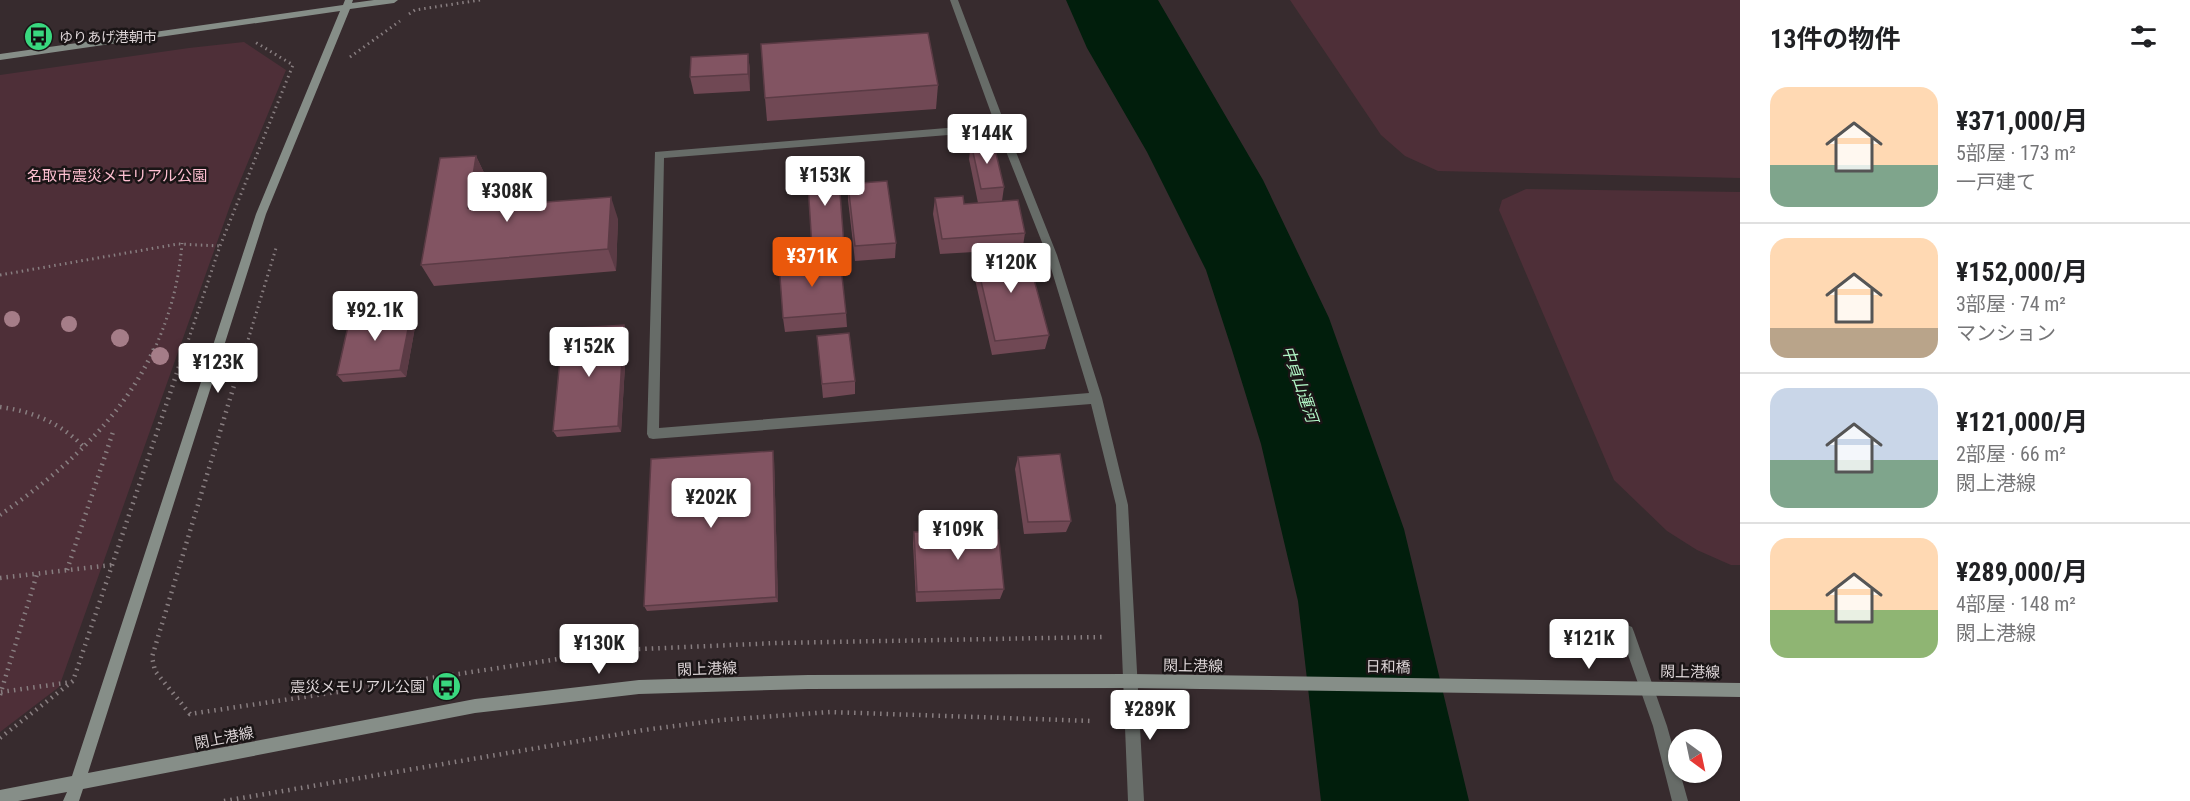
<!DOCTYPE html>
<html lang="ja">
<meta charset="utf-8">
<style>
body{margin:0;font-family:"Roboto Condensed","Noto Sans JP",sans-serif;background:#f6f6f6;color:#202124;height:100vh;display:flex;flex-direction:column;font-size:22px;white-space:nowrap}
*{box-sizing:border-box;margin:0}
p{font-size:20px;color:#757577}
.icon{flex:none;width:33px;height:33px;fill:none;stroke:currentColor;stroke-width:2;stroke-linecap:round;stroke-linejoin:round}
.map{position:relative;flex:1;overflow:hidden}
.details{display:flex;flex-direction:column;background:#fff;width:450px}
.details>*{flex:none}
.needle{width:39px;rotate:147deg}
.buttons{position:absolute;left:1668px;top:729px;display:grid;gap:12px}
.buttons a{display:grid;place-items:center;width:54px;height:54px;border-radius:50%;background:#fff;box-shadow:0 2px 4px #0004;font-size:30px}
.price{position:absolute;translate:-50% -51px;padding:0 14px;border-radius:6px;background:#fff;color:#222;font-size:20px;line-height:39px;filter:drop-shadow(0 2px 3px #0008)}
.price::after{content:'';position:absolute;left:50%;top:36px;width:18px;height:14px;margin-left:-9px;background:inherit;clip-path:polygon(0 0,100% 0,50% 100%)}
.price.selected{background:#ea580c;color:#fff}
ul{padding:0;list-style:none}
li{display:flex;align-items:center;gap:18px;height:150px;padding:0 30px}
li+li{border-top:2px solid #e0e0e0}
li span{display:grid;place-items:center;flex:none;width:168px;height:120px;border-radius:18px;color:#555}
li>.icon{margin-inline-start:auto}
span .icon{width:72px;height:72px;fill:#fffc;stroke-width:1}
li b{font-size:26px}
h2{display:flex;justify-content:space-between;align-items:center;height:72px;padding:0 30px;font-size:26px}
main{display:flex;flex:1;min-height:0}
.map>svg:first-child{display:block}
</style>
<main>
<div class="map">
<svg width="1740" height="801" viewBox="0 0 1740 801">
<rect width="100%" height="100%" fill="#372b2e"/>
<g fill="#4e2f38">
<path d="M1290,0H1740V178L1438,171L1405,156L1381,135Z"/>
<path d="M244,42L286,70L231,203L59,687L0,732V75L189,48Z"/>
<path d="M1526,189L1740,192V565H1731L1697,550L1667,531L1614,480L1499,210L1502,200Z"/>
</g>
<path fill="#011e0c" d="M1066,0H1158L1263,180L1329,318L1404,529L1469,801H1321L1298,601L1261,444L1232,350L1206,270L1147,152L1087,48Z"/>
<g fill="none" stroke-linecap="round" stroke-linejoin="round">
<g stroke="#887e80" stroke-width="3" stroke-dasharray="1.5 4" stroke-linecap="butt">
<path d="M409,14L415,10L480,0"/>
<path d="M350,57L400,21"/>
<path d="M0,275L178,244L220,246"/>
<path d="M154,350C170,315 179,282 182,243"/>
<path d="M185,350L220,246L293,65L255,42"/>
<path d="M245,350L276,248"/>
</g>
<g stroke="#887e80" stroke-width="4.5" stroke-dasharray="1.5 5" stroke-linecap="butt">
<path d="M245,349L152,657L155,671L190,714L619,650L777,643L1102,637"/>
<path d="M0,407C32,411 60,423 83,446"/>
<path d="M0,515C62,472 122,419 154,349"/>
<path d="M67,570L113,432"/>
<path d="M0,578L112,565"/>
<path d="M1,692L72,682"/>
<path d="M0,695L37,574"/>
<path d="M0,738L73,681L185,349"/>
<path d="M224,801L644,730L721,720L830,712L1093,721"/>
</g>
<g fill="#676c68" fill-rule="evenodd">
<path d="M950,0H958L1006,127L1057,255L1102,398L1128,505L1144,801H1128L1116,505L1091,404L653,439L649,438L647,434L655,152L995,124ZM998,131L1047,255L1089,393L659,428L664,158Z"/>
<path d="M1627,625L1632,627L1634,632L1667,726L1688,801H1672L1653,726L1620,632L1622,627Z"/>
</g>
<path fill="#868e88" fill-rule="evenodd" d="M345,0H353L352,3L374,0H398L394,3L350,9L266,214L88,773L475,699L639,680L808,675L1131,674L1740,683V697L1131,688L808,689L639,694L475,713L83,789L79,801H63L67,792L18,801H0V790L72,776L256,214L340,11L0,60V54L343,5Z"/>
</g>
<g fill="#a57d88">
<circle cx="12" cy="319" r="8"/>
<circle cx="69" cy="324" r="8"/>
<circle cx="120" cy="338" r="9"/>
<circle cx="160" cy="356" r="9"/>
</g>
<g fill="#704854">
<path d="M748,54L750,71V91L694,94L690,77Z"/>
<path d="M938,85L936,109L767,121L765,98Z"/>
<path d="M971,143L1004,187L1002,201L1025,233L1023,246L1049,335L1045,349L992,355L972,266L974,252L940,254L933,214L935,198L964,204L978,203L969,159Z"/>
<path d="M476,156L487,179L483,207L618,219L616,271L434,286L421,265Z"/>
<path d="M807,169L844,245L845,260L840,261L846,313L847,327L785,332L783,318L813,260Z"/>
<path d="M848,184L896,243L895,258L855,261L848,200Z"/>
<path d="M417,316L406,377L343,382L337,375Z"/>
<path d="M627,333L621,432L557,437L553,431Z"/>
<path d="M817,336L855,381V394L823,398Z"/>
<path d="M1018,457L1071,521L1066,532L1024,534L1015,469Z"/>
<path d="M774,458L778,602L647,611L644,606Z"/>
<path d="M914,532L1004,589L1000,599L916,602L913,543Z"/>
</g>
<g fill="#5b3b45">
<path d="M748,54L750,71V91L748,74Z"/>
<path d="M476,156L487,179L479,230L468,208Z"/>
<path d="M611,197L618,219L616,271L608,249Z"/>
<path d="M412,309L417,316L406,377L400,370Z"/>
<path d="M624,325L627,333L621,432L618,426Z"/>
<path d="M773,451L774,458L778,602L776,597Z"/>
</g>
<g fill="#825462" stroke="#5b3b45" stroke-width="1.5">
<path d="M928,33L938,85L765,98L761,44Z"/>
<path d="M748,54V74L690,77L691,57Z"/>
<path d="M993,141L1004,187L981,189L971,143Z"/>
<path d="M476,156L468,208L611,197L608,249L421,265L440,158Z"/>
<path d="M838,167L844,245L812,247L807,169Z"/>
<path d="M887,181L896,243L855,246L848,184Z"/>
<path d="M963,196L964,204L1018,200L1025,233L942,239L935,198Z"/>
<path d="M1025,246L1049,335L995,341L974,251Z"/>
<path d="M840,258L846,313L783,318L779,263Z"/>
<path d="M412,309L400,370L337,375L351,313Z"/>
<path d="M624,325L618,426L553,431L563,329Z"/>
<path d="M849,333L855,381L822,384L817,336Z"/>
<path d="M773,451L776,597L644,606L651,459Z"/>
<path d="M1060,454L1071,521L1028,522L1018,457Z"/>
<path d="M998,530L1004,589L917,592L914,532Z"/>
</g>
<defs>
<symbol id="bus-disc" viewBox="-11 -11 22 22"><circle r="9.5" fill="#39d87f" stroke="#1a1516"/><path d="M-5-6H5V4H4V6H2V4H-2V6H-4V4H-5ZM-3.5-4V0h7V-4ZM-3.5 1.2v1.5H-2V1.2ZM2 1.2v1.5H3.5V1.2Z" fill="#111"/></symbol>
</defs>
<g fill-rule="evenodd">
<use href="#bus-disc" x="22" y="20" width="33" height="33"/>
<use href="#bus-disc" x="430" y="670" width="33" height="33"/>
</g>
<g text-anchor="middle" dominant-baseline="central" stroke-width="5" stroke-linejoin="round" paint-order="stroke">
<g font-size="14" fill="#ddd5d7" stroke="#1a1516" text-anchor="start">
<text x="59" y="37">ゆりあげ港朝市</text>
</g>
<g font-size="15" fill="#ffc0d2" stroke="#1a1516">
<text x="117" y="176">名取市震災メモリアル公園</text>
</g>
<g font-size="15" fill="#ddd5d7" stroke="#1a1516">
<text transform="translate(1193 666) rotate(1)">閖上港線</text>
<text transform="translate(1388 667) rotate(1)">日和橋</text>
<text transform="translate(707 669) rotate(-2)">閖上港線</text>
<text transform="translate(1690 672) rotate(1)">閖上港線</text>
<text transform="translate(224 738) rotate(-11)">閖上港線</text>
</g>
<g font-size="15" fill="#ddd5d7" stroke="#1a1516" text-anchor="end">
<text x="425" y="687">震災メモリアル公園</text>
</g>
<g font-size="16" font-style="italic" fill="#b0f3c4" stroke="#1a1516">
<text transform="translate(1300 384) rotate(71)">中貞山運河</text>
</g>
</g>
</svg>
<div class="buttons">
<a><svg class="needle" viewBox="-14 -14 28 28"><path d="M0-13l5 13h-10z" fill="#e53935"/><path d="M0 13l5-13h-10z" fill="#757577"/></svg></a>
</div>
<b class="price" style="left:987px;top:165px">¥144K</b>
<b class="price" style="left:825px;top:207px">¥153K</b>
<b class="price" style="left:507px;top:223px">¥308K</b>
<b class="price selected" style="left:812px;top:288px">¥371K</b>
<b class="price" style="left:1011px;top:294px">¥120K</b>
<b class="price" style="left:375px;top:342px">¥92.1K</b>
<b class="price" style="left:589px;top:378px">¥152K</b>
<b class="price" style="left:218px;top:394px">¥123K</b>
<b class="price" style="left:711px;top:529px">¥202K</b>
<b class="price" style="left:958px;top:561px">¥109K</b>
<b class="price" style="left:1589px;top:670px">¥121K</b>
<b class="price" style="left:599px;top:675px">¥130K</b>
<b class="price" style="left:1150px;top:741px">¥289K</b>
</div>
<section class="details">
<h2>13件の物件<svg class="icon" aria-label="filters" viewBox="0 0 24 24"><path d="M4 7h16M4 17h16"/><circle cx="9" cy="7" r="2"/><circle cx="15" cy="17" r="2"/></svg></h2>
<ul>
<li><span style="background:linear-gradient(#ffd9b3 65%,#7fa58c 0)"><svg class="icon" aria-label="home" viewBox="0 0 24 24"><path d="M3 11l9-7 9 7M6 9v11h12V9"/></svg></span><div><b>¥371,000/月</b><p>5部屋 · 173 m²</p><p>一戸建て</p></div></li>
<li><span style="background:linear-gradient(#ffd9b3 75%,#b9a48a 0)"><svg class="icon" aria-label="home" viewBox="0 0 24 24"><path d="M3 11l9-7 9 7M6 9v11h12V9"/></svg></span><div><b>¥152,000/月</b><p>3部屋 · 74 m²</p><p>マンション</p></div></li>
<li><span style="background:linear-gradient(#c9d6e8 60%,#7fa58c 0)"><svg class="icon" aria-label="home" viewBox="0 0 24 24"><path d="M3 11l9-7 9 7M6 9v11h12V9"/></svg></span><div><b>¥121,000/月</b><p>2部屋 · 66 m²</p><p>閖上港線</p></div></li>
<li><span style="background:linear-gradient(#ffd9b3 60%,#8fb573 0)"><svg class="icon" aria-label="home" viewBox="0 0 24 24"><path d="M3 11l9-7 9 7M6 9v11h12V9"/></svg></span><div><b>¥289,000/月</b><p>4部屋 · 148 m²</p><p>閖上港線</p></div></li>
</ul>
</section>
</main>
